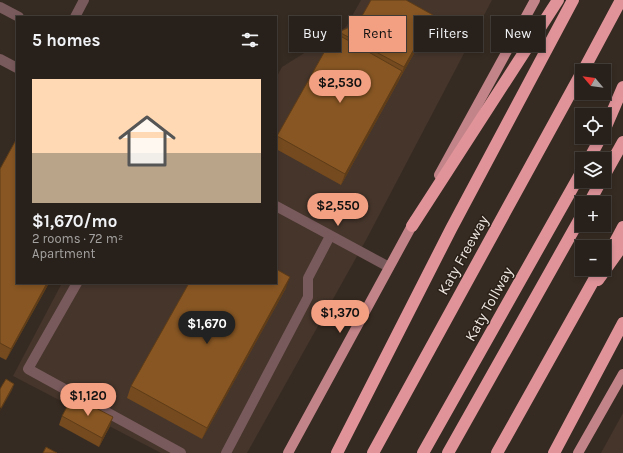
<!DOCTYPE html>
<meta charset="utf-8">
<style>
body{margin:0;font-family:Karla,sans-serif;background:#302823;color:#f1f3f6;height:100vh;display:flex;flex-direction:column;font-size:15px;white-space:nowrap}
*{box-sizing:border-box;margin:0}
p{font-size:13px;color:#a5a3a2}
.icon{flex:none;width:22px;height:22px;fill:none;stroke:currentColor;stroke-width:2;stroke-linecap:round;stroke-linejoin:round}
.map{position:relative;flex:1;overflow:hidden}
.details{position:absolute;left:16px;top:16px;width:261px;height:268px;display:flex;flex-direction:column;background:#28201a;border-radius:0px;box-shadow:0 2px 6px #0003,0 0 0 1px #443e39}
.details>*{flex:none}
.hud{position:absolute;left:289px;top:16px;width:274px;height:36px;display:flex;gap:8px}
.needle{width:26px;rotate:299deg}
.controls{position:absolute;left:575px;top:64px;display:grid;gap:8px}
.controls a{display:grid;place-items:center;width:36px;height:36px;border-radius:0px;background:#28201a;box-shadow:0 2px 6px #0003,0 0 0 1px #443e39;font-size:20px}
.price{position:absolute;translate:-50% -34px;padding:0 9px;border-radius:14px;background:#f2a081;color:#111;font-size:13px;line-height:26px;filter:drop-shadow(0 1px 2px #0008)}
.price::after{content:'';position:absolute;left:50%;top:24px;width:12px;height:9px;margin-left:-6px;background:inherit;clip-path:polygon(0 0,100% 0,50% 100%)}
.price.current{background:#222;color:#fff}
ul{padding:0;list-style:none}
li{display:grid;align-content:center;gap:8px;height:212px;padding:0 16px}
li span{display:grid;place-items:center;height:124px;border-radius:0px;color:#555}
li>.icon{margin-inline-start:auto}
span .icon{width:72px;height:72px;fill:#fffc;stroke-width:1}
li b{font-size:17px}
h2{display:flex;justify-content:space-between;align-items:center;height:48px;padding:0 16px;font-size:17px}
.pill{padding:0 14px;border-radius:0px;background:#28201a;box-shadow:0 2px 6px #0003,0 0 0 1px #443e39;font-size:14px;line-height:36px}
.pill.current{background:#f2a081;color:#111}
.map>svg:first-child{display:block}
</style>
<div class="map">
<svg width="623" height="453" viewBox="0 0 623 453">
<rect width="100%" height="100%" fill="#362b22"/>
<g fill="#45352b">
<path d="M361,0H492L366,240L247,453H161L13,376L62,283H276V78L282,67L346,27Z"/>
<path d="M623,413V453H601Z"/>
</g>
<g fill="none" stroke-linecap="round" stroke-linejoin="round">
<g stroke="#795a5c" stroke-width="10">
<path d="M0,7L19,17"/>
<path d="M75,17L84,0"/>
<path d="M0,59L17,68"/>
<path d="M276,206L389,267"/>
<path d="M77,283L28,369L181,453"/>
<path d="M226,453L308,297V278L330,236"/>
</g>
<g stroke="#c38489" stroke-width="10">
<path d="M439,175L535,0"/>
<path d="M288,453L415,220"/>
<path d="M578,453L623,374"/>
</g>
<g stroke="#e0949a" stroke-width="12">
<path d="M583,71L621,0"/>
<path d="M604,131L623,87"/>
<path d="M589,159L601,137"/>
<path d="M604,176L623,142"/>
<path d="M589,203L601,181"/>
<path d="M412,226L558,0"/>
<path d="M607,257L623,227"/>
<path d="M598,280L623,245"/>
<path d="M337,453L451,229L573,0"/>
<path d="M373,453L582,72"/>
<path d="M423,453L582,171"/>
<path d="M448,453L582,215"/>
<path d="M497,453L600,269"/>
<path d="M554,453L623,323"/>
</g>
</g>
<g fill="#744a1e">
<path d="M429,27L400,78L398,82L341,185L276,149V140L277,136L338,35L339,32Z"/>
<path d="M0,169L17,283H49L6,360L0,357Z"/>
<path d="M286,288L202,439L127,398L131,386Z"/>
<path d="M62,416L110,426L99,447L59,425Z"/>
</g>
<g fill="#5e3c18">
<path d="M433,15L429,27L400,78L404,67Z"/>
<path d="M402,71L398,82L341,185L345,174Z"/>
<path d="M290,277L286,288L202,439L207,428Z"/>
<path d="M47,283H49L6,360L11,349Z"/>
<path d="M14,384L12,390L0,411L1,408Z"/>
<path d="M113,417L110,426L99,447L102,438Z"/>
</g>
<g fill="#875623" stroke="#5e3c18">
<path d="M371,0H406L433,15L404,67L339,32L358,23Z"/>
<path d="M335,33L402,71L345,174L277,136Z"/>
<path d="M17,138V283H47L11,349L0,343V169Z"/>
<path d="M276,269L290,277L207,428L131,386L189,283H276Z"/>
<path d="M6,379L14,384L1,408L0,407V389Z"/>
<path d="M73,396L113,417L102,438L62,416Z"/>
<path d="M46,447L57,453H43Z"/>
</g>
<g text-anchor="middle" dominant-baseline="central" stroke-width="3" stroke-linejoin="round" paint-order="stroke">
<g font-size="15" fill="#ede6e0" stroke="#2b2119">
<text transform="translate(463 255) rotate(-61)">Katy Freeway</text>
<text transform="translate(489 304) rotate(-61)">Katy Tollway</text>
</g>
</g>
</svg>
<div class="controls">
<a><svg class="needle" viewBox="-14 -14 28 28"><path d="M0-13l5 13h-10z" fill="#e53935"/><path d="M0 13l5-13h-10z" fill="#a5a3a2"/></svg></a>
<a><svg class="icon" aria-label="locate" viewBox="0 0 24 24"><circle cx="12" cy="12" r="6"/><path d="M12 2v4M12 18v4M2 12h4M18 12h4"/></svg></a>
<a><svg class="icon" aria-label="layers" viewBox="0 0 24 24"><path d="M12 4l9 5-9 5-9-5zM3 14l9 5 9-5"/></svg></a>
<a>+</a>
<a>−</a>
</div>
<b class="price" style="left:340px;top:104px">$2,530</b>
<b class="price" style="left:338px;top:227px">$2,550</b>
<b class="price" style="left:340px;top:334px">$1,370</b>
<b class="price current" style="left:207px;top:345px">$1,670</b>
<b class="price" style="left:88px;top:417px">$1,120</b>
<div class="hud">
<a class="pill">Buy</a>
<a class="pill current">Rent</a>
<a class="pill">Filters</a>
<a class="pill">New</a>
</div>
<section class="details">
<h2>5 homes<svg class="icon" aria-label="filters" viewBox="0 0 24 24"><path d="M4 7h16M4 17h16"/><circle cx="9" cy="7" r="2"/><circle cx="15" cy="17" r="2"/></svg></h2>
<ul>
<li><span style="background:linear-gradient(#ffd9b3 60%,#b9a48a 0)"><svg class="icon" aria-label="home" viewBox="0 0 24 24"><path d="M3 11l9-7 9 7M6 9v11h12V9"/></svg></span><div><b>$1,670/mo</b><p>2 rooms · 72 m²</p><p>Apartment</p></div></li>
</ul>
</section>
</div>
